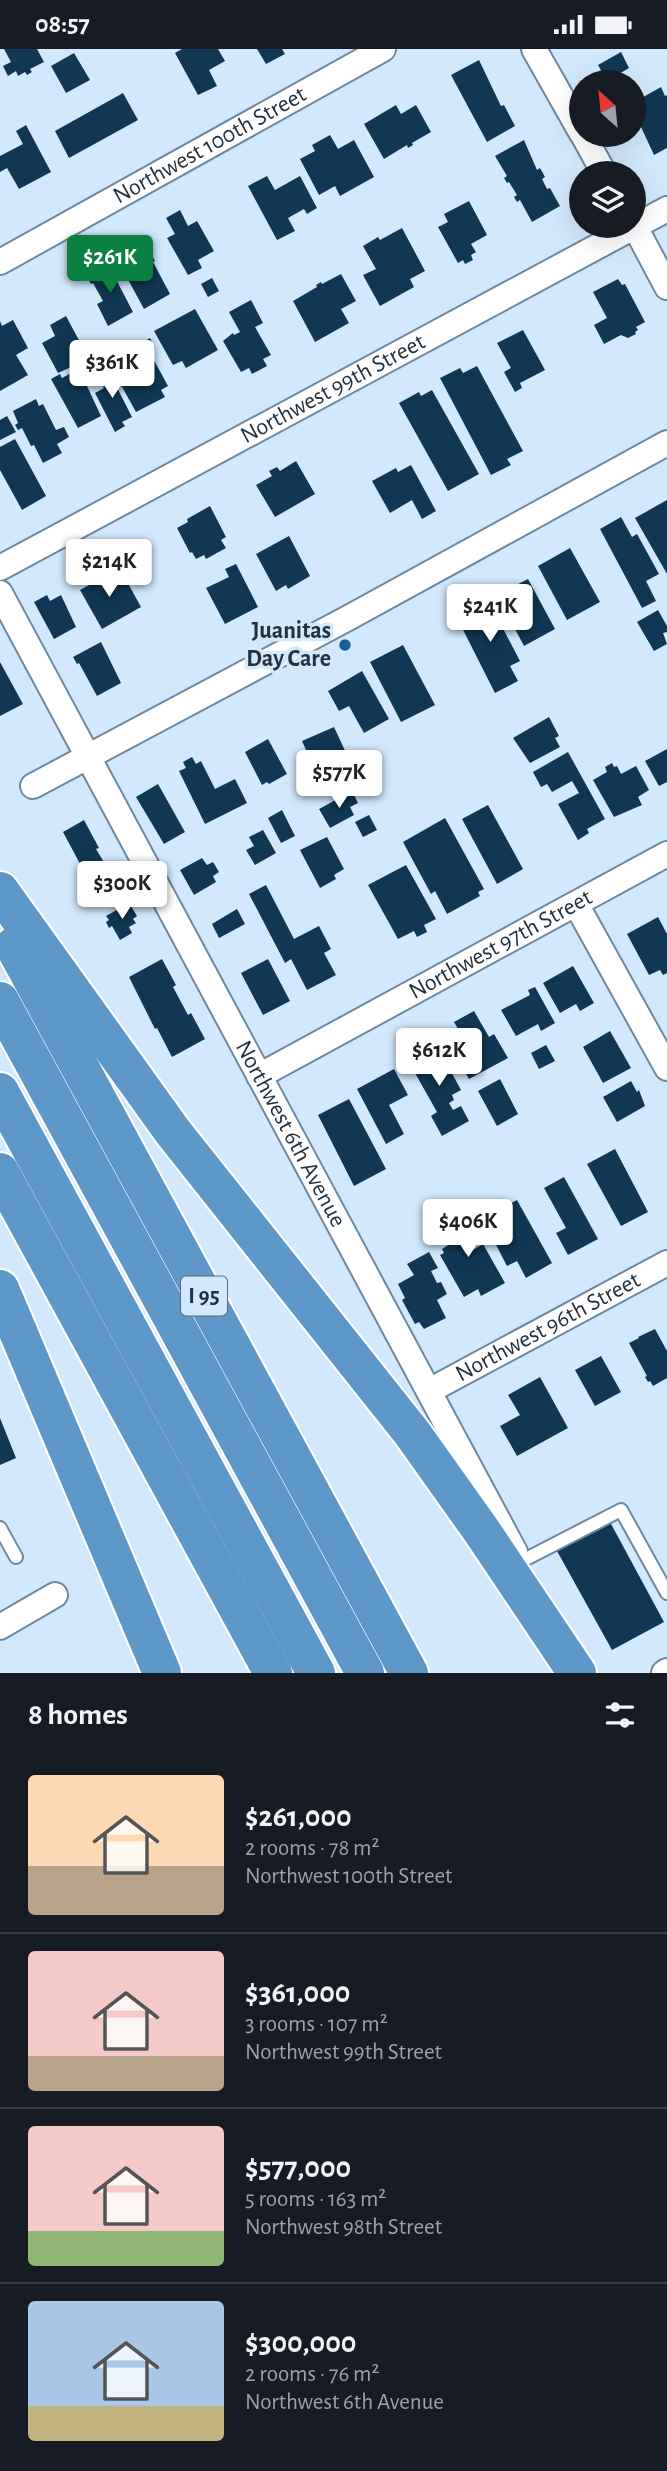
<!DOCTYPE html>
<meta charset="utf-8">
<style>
body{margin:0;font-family:"Alegreya Sans",sans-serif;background:#20242c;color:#f1f3f6;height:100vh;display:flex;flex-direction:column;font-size:26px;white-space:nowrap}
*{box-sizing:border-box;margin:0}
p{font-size:23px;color:#9ea1a6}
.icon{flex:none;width:38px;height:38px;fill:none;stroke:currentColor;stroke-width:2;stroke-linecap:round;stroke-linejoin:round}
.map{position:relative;height:1624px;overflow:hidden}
.drawer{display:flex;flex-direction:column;background:#171b24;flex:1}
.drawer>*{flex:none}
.needle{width:46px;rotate:333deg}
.controls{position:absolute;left:569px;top:21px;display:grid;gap:14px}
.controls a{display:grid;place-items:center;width:77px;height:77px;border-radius:50%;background:#171b24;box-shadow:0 7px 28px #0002;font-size:35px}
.price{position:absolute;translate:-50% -60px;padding:0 16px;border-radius:7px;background:#fff;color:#222;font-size:23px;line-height:46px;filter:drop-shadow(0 2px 4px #0008)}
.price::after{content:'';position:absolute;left:50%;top:42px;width:21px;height:16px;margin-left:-10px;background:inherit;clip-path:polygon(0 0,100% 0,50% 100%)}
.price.selected{background:#0b8043;color:#fff}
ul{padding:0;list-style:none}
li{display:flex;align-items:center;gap:21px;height:175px;padding:0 28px}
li+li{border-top:2px solid #363941}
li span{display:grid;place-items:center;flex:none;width:196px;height:140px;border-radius:7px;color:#555}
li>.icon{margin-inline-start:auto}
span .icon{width:84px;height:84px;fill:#fffc;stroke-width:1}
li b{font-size:30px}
h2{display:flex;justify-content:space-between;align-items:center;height:84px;padding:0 28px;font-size:30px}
.status{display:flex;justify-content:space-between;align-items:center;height:49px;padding:0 35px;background:#171b24;direction:ltr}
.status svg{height:19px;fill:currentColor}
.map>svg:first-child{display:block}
</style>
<div class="status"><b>08:57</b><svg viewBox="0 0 49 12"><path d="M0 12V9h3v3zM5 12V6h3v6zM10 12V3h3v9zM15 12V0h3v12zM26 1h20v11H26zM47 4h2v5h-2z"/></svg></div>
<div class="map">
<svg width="667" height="1624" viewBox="0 0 667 1624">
<rect width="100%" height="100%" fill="#d2e9fd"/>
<g fill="#103855">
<path d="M4,0H37L44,13L30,20L32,23L27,26L25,23L18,27L16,22L8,27L3,17L11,13Z"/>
<path d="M182,0H218L225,12L209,21L217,37L198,46L175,4Z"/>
<path d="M257,0H282L285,5L266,15Z"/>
<path d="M621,3L629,19L607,32L598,16Z"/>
<path d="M74,4L90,31L66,44L51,17Z"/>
<path d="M479,11L501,57L504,56L515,77L487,93L451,26Z"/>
<path d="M661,38L665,47L667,46V99L654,106L634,63L642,59L638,51Z"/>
<path d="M123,44L138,71L69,109L55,82Z"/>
<path d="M396,56L401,65L416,56L431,83L412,94L413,96L408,99L407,96L384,110L364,75Z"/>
<path d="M26,76L51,123L19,140L7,119L0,123V107L23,95L16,82Z"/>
<path d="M330,86L338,100L354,91L374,128L340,147L335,137L319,146L300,110L315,102L312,96Z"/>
<path d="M524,91L537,121L540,119L545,128L542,130L547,140L550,139L560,157L532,173L520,151L517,153L514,148L517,146L509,133L507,134L504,129L507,127L495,107Z"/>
<path d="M267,127L275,141L300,127L317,159L307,165L304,160L288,169L295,182L277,191L248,137Z"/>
<path d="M469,152L487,186L471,195L476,203L471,206L473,211L465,215L463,211L458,214L438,178L448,173L444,165Z"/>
<path d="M180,161L188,177L197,172L214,202L198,211L202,219L188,226L167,189L175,185L166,169Z"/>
<path d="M402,179L425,222L410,230L414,238L380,257L363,226L376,220L363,197L378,188L380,191Z"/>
<path d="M146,196L155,212L153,213L170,245L144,260L118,212Z"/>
<path d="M108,215L133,263L108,277L97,255L103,252L93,234L91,235L86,226Z"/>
<path d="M341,225L356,252L341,260L349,274L315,293L293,252L317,238L316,236L321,233L322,235Z"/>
<path d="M212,229L219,242L208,248L201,235Z"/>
<path d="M618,230L622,236L625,235L645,273L636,278L638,281L635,283L636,285L628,289L621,286L604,295L594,276L607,269L593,243Z"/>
<path d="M251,251L263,274L255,278L271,306L263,310L267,317L252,325L249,319L241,323L223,292L233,284L234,286L240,283L229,263Z"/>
<path d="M195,260L218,301L186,319L182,312L173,316L154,282Z"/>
<path d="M66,267L89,310L58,324L42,294L55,287L50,276Z"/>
<path d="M13,271L28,299L16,306L28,326L0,342V272L2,277Z"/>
<path d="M523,281L545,321L520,334L522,339L515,343L504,323L511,319L497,294Z"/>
<path d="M150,289L155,299L149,302L168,337L161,341L165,348L136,363L121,336L131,331L118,307Z"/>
<path d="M105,315L132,368L122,373L125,377L115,383L95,344L104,339L94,320Z"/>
<path d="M477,317L523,402L507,410L511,416L491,426L440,329L460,319L463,324Z"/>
<path d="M79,320L101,367L78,379L51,330L60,325L62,329Z"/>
<path d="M432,341L479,425L448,442L399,354L419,343L421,347Z"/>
<path d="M36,350L39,357L43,355L56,381L64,378L69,388L57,395L62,404L43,414L34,396L31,397L22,379L18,381L15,376L18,374L13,362Z"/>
<path d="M7,367L16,383L0,391V371Z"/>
<path d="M15,390L46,447L22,461L0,421V398Z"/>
<path d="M296,412L315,445L275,468L256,436L272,427L269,422L277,418L280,422Z"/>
<path d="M411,416L436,462L422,470L412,451L390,464L372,432L396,419L398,423Z"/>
<path d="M667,451V525L635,469Z"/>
<path d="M210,457L226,488L221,491L226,499L206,510L204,506L196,510L192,503L190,504L177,479L188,473L187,470Z"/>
<path d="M621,468L632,488L637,485L659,525L646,532L656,552L642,559L600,480Z"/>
<path d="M289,487L310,527L288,540L286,536L276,542L256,505Z"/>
<path d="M570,499L600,553L567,571L538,517Z"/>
<path d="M236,515L258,558L225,575L206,539L229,528L225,520Z"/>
<path d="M105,520L115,535L125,529L141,558L102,580L80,541L91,535L88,529Z"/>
<path d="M528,530L555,580L524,597L497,546Z"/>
<path d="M47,546L50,552L61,546L76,578L54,590L34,553Z"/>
<path d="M487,549L520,612L510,617L518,632L495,644L455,565Z"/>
<path d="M658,561L667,577V583L663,584L667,595L654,602L637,573Z"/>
<path d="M101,593L121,634L97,647L79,614L77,615L73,608Z"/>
<path d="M403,596L435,656L401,673L370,613Z"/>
<path d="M0,613L23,655L0,667Z"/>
<path d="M362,622L389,670L364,684L349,657L339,662L328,642Z"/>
<path d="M549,668L559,687L555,689L560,698L530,714L513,689Z"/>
<path d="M334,678L355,723L323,738L302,692Z"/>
<path d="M268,690L287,725L269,735L267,733L262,736L245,703Z"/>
<path d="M667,700V733L659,737L645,712Z"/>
<path d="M568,703L605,770L587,780L589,784L578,791L558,755L579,744L572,732L552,743L547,735L541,738L533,723Z"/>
<path d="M192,708L196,715L201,712L215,740L235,730L247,754L205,775L179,722L186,719L183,713Z"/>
<path d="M612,714L614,718L617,717L621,725L636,717L649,741L638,748L642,756L614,768L593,731L607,723L605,718Z"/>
<path d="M158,735L185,783L164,795L136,748Z"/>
<path d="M352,742L358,754L350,758L354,766L330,779L319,760Z"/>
<path d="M488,756L523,820L497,835L462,770Z"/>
<path d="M282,761L295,787L281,794L268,769Z"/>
<path d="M369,766L377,781L363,788L355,773Z"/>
<path d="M445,769L484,840L478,843L480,847L447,865L435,842L431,845L403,793Z"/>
<path d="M84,771L99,799L96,800L105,815L86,826L63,783Z"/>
<path d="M263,781L276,804L255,816L246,801L254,797L249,788Z"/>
<path d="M327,788L344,820L334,826L336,830L320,839L300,801Z"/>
<path d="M202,809L207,816L213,813L219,823L213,827L216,833L194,846L180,821Z"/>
<path d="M406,816L436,870L424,876L427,883L417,888L414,882L398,890L368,836Z"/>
<path d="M266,836L294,890L319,877L331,900L324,904L336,926L307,941L291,910L285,914L249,845Z"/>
<path d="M129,854L137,867L133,870L136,874L129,878L132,884L120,891L112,877L109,879L106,873L109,871L106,867Z"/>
<path d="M237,860L245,875L219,889L212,875Z"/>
<path d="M658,868L667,885V924L663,926L660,921L649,926L627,885Z"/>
<path d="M162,910L176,936L173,938L188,966L191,964L205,990L172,1008L157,979L155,980L129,928Z"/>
<path d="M268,910L290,952L263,966L241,924Z"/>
<path d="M573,917L594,954L580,962L576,955L560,964L543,934Z"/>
<path d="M535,938L555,974L541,982L538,975L516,987L501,961L530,946L528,941Z"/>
<path d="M474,962L489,988L494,985L508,1009L469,1030L451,998L464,990L454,973Z"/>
<path d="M610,982L631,1019L603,1034L583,998Z"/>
<path d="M436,995L461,1041L452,1046L454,1051L449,1054L453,1061L461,1057L469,1072L442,1087L431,1067L437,1063L406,1008Z"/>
<path d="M546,996L555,1012L539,1020L531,1004Z"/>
<path d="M394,1020L408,1046L389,1056L404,1085L386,1095L357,1040Z"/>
<path d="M500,1030L518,1065L497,1077L478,1042Z"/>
<path d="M631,1032L637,1043L639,1041L645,1057L617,1073L603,1048Z"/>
<path d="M349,1050L386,1120L354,1137L318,1066Z"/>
<path d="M615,1100L648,1163L621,1177L587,1115Z"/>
<path d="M564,1128L598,1190L568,1206L556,1184L566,1179L544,1139Z"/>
<path d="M517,1151L552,1214L526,1229L517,1212L507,1217L492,1188L499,1184L489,1166Z"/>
<path d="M457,1156L471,1182L457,1190L466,1205L483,1195L505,1234L481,1247L478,1240L464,1248L440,1206L444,1204L442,1200L455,1192L440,1165Z"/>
<path d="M429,1203L438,1219L431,1222L437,1234L441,1233L447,1245L437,1251L446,1269L424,1280L419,1273L415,1275L402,1251L405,1249L398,1235L414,1226L407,1215Z"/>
<path d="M655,1280L667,1302V1329L653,1337L650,1332L648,1333L645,1328L647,1327L629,1294L639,1289L638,1288Z"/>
<path d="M601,1307L621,1343L595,1357L575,1321Z"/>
<path d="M540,1328L568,1379L517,1407L500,1377L520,1366L508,1346Z"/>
<path d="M0,1369L16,1409L0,1416Z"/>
<path d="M610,1473L664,1573L612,1601L557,1502Z"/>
</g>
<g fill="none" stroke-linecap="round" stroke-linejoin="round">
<defs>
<g id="lane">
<path d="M0,1479L16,1508"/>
<path d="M520,1513L621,1461L667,1544"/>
</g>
<g id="street">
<path d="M534,0L581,83"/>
<path d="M583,86L604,124"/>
<path d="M634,176L667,238"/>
<path id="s1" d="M0,213L383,0"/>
<path id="s2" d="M0,519L667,160"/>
<path id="s3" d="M0,544L515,1503"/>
<path d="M33,737L350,568L667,394"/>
<path d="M576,855L667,1019"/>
<path id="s4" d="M259,1027L667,805"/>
<path id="s5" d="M429,1342L667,1214"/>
<path d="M0,1578L55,1546"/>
<path d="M664,1624L667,1622"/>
</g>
<g id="highway">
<path d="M0,842L173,1083L412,1384L481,1481L577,1624"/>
<path d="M14,897L409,1624"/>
<path d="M0,952L365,1624"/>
<path d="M0,1043L316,1624"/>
<path d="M0,1123L273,1624"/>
<path d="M0,1240L162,1624"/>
</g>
</defs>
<use href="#lane" stroke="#6e889e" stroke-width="16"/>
<use href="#street" stroke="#6e889e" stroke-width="28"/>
<use href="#highway" stroke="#fff" stroke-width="42"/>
<use href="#lane" stroke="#fff" stroke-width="12"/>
<use href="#street" stroke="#fff" stroke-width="24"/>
<use href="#highway" stroke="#5d98c8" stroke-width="38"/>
</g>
<circle fill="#186195" stroke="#d2e9fd" stroke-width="2.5" cx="345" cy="596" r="7"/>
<g text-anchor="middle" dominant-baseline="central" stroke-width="7" stroke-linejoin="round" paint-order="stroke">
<rect fill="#d2e9fd" stroke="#596874" stroke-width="2" x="181" y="1227.5" width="46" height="39" rx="5"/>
<g font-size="23" font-weight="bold" fill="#25303a">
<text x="204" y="1247">I 95</text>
</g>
<g font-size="24" fill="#25303a" stroke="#d2e9fd">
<text stroke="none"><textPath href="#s1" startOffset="240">Northwest 100th Street</textPath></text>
<text stroke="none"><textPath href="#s2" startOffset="378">Northwest 99th Street</textPath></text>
<text stroke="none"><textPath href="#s4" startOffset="275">Northwest 97th Street</textPath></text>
<text stroke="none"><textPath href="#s3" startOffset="614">Northwest 6th Avenue</textPath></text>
<text stroke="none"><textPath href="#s5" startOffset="135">Northwest 96th Street</textPath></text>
</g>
<g font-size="24" font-weight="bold" fill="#25303a" stroke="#d2e9fd" text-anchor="end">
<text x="331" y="582">Juanitas<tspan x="331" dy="28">Day Care</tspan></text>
</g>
</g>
</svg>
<div class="controls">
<a><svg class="needle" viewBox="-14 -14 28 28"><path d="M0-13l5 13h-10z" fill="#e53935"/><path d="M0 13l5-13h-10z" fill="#9ea1a6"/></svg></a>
<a><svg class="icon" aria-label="layers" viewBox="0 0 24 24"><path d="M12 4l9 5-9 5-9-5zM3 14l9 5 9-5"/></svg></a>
</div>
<b class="price selected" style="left:110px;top:246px">$261K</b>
<b class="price" style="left:112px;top:351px">$361K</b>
<b class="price" style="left:109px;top:550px">$214K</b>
<b class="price" style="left:490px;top:595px">$241K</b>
<b class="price" style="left:339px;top:761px">$577K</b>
<b class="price" style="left:122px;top:872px">$300K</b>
<b class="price" style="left:439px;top:1039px">$612K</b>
<b class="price" style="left:468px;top:1210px">$406K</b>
</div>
<section class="drawer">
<h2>8 homes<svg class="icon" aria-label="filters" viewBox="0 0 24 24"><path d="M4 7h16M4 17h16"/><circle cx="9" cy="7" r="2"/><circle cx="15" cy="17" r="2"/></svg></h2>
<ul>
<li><span style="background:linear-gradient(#ffd9b3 65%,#b9a48a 0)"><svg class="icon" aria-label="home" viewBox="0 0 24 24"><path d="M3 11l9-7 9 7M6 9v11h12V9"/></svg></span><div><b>$261,000</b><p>2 rooms · 78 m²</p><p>Northwest 100th Street</p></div></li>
<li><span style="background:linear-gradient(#f6c9c9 75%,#b9a48a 0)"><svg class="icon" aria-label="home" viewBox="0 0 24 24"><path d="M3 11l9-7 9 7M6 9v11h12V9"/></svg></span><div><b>$361,000</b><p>3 rooms · 107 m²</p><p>Northwest 99th Street</p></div></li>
<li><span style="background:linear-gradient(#f6c9c9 75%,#8fb573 0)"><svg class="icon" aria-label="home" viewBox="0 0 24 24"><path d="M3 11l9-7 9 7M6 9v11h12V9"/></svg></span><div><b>$577,000</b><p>5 rooms · 163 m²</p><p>Northwest 98th Street</p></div></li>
<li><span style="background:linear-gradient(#a9c7e8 75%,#c2b280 0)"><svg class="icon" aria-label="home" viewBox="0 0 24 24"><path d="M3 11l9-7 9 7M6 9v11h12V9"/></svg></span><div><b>$300,000</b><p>2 rooms · 76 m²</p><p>Northwest 6th Avenue</p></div></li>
</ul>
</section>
